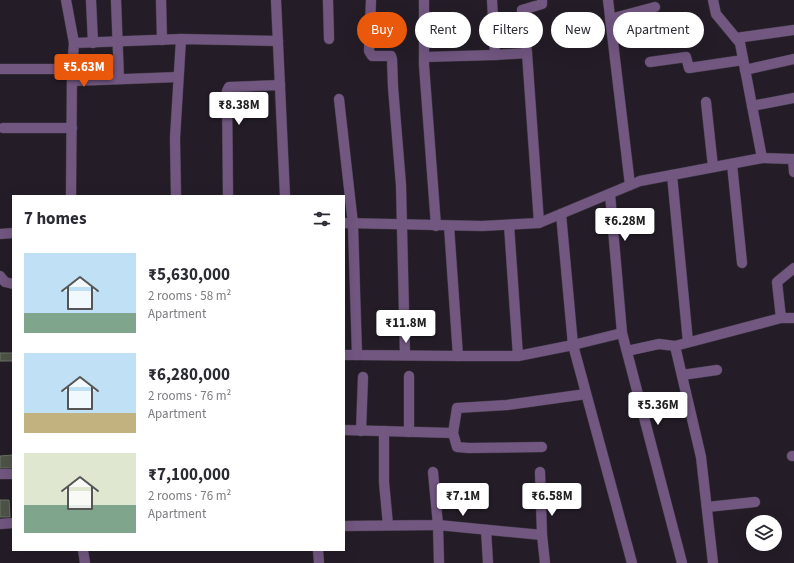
<!DOCTYPE html>
<meta charset="utf-8">
<style>
body{margin:0;font-family:"Source Sans 3",sans-serif;background:#f7f7f7;color:#2b2b33;height:100vh;display:flex;flex-direction:column;font-size:15px;white-space:nowrap}
*{box-sizing:border-box;margin:0}
p{font-size:13px;color:#7c7c81}
.icon{flex:none;width:22px;height:22px;fill:none;stroke:currentColor;stroke-width:2;stroke-linecap:round;stroke-linejoin:round}
.map{position:relative;flex:1;overflow:hidden}
.sheet{position:absolute;left:12px;top:195px;width:333px;height:356px;display:flex;flex-direction:column;background:#fff;border-radius:0px;box-shadow:0 4px 16px #0002}
.sheet>*{flex:none}
.top-card{position:absolute;left:357px;top:12px;width:377px;height:36px;display:flex;gap:8px}
.buttons{position:absolute;left:746px;top:515px;display:grid;gap:8px}
.buttons a{display:grid;place-items:center;width:36px;height:36px;border-radius:50%;background:#fff;box-shadow:0 4px 16px #0002;font-size:20px}
.price{position:absolute;translate:-50% -34px;padding:0 9px;border-radius:4px;background:#fff;color:#222;font-size:13px;line-height:26px;filter:drop-shadow(0 1px 2px #0008)}
.price::after{content:'';position:absolute;left:50%;top:24px;width:12px;height:9px;margin-left:-6px;background:inherit;clip-path:polygon(0 0,100% 0,50% 100%)}
.price.active{background:#ea580c;color:#fff}
ul{padding:0;list-style:none}
li{display:flex;align-items:center;gap:12px;height:100px;padding:0 12px}
li span{display:grid;place-items:center;flex:none;width:112px;height:80px;border-radius:0px;color:#555}
li>.icon{margin-inline-start:auto}
span .icon{width:48px;height:48px;fill:#fffc;stroke-width:1}
li b{font-size:17px}
h2{display:flex;justify-content:space-between;align-items:center;height:48px;padding:0 12px;font-size:17px}
.tag{padding:0 14px;border-radius:18px;background:#fff;box-shadow:0 4px 16px #0002;font-size:14px;line-height:36px}
.tag.active{background:#ea580c;color:#fff}
.map>svg:first-child{display:block}
</style>
<div class="map">
<svg width="794" height="563" viewBox="0 0 794 563">
<rect width="100%" height="100%" fill="#241d28"/>
<g fill="#4d5447" stroke="#6b7264">
<rect x="0" y="353" width="13" height="8"/>
<path d="M13,455V468H0V456Z"/>
<path d="M0,500H9L10,517H0Z"/>
</g>
<g fill="none" stroke-linecap="round" stroke-linejoin="round">
<defs>
<g id="minor">
<path d="M66,0L74,43"/>
<path d="M91,0L93,43"/>
<path d="M116,0L119,79"/>
<path d="M161,0L162,40"/>
<path d="M276,0L285,196"/>
<path d="M328,0L329,39"/>
<path d="M371,0L369,51L372,56H391L392,59L393,87L401,185L405,355"/>
<path d="M424,0V65L436,226"/>
<path d="M492,0L495,55L527,53"/>
<path d="M608,0L630,185"/>
<path d="M713,0L716,14L740,43L762,158L793,159L794,172"/>
<path d="M610,19L655,7"/>
<path d="M736,38L794,30"/>
<path d="M424,57L495,55"/>
<path d="M650,62L686,57L689,68L743,60"/>
<path d="M0,69H72L71,196"/>
<path d="M72,69L74,43L181,39"/>
<path d="M745,70L794,59"/>
<path d="M73,81L178,77"/>
<path d="M339,99L353,224L357,355L458,356L449,226"/>
<path d="M706,102L713,167"/>
<path d="M752,106L794,98"/>
<path d="M3,128H72"/>
<path d="M732,164L742,263"/>
<path d="M672,175L688,342"/>
<path d="M610,194L622,333L682,563"/>
<path d="M176,196L175,138L181,39L278,41"/>
<path d="M228,196L227,91L229,87L280,85"/>
<path d="M344,223L482,226L539,223L640,181L762,158"/>
<path d="M539,223L527,53L522,10L542,4V0"/>
<path d="M0,234L13,233"/>
<path d="M0,276L5,282L13,284"/>
<path d="M781,318H794"/>
<path d="M622,333L573,345L632,563"/>
<path d="M627,351L659,344L675,346"/>
<path d="M344,355H357"/>
<path d="M458,356H518L509,225"/>
<path d="M518,356L573,345L561,214"/>
<path d="M682,375L717,370"/>
<path d="M344,430L453,433"/>
<path d="M361,431L363,377"/>
<path d="M384,431V482L388,525"/>
<path d="M409,432V376"/>
<path d="M542,447L469,448L457,447L453,433L457,408L507,405L586,394"/>
<path d="M792,456H794"/>
<path d="M540,472L542,535L545,563"/>
<path d="M0,474H13"/>
<path d="M707,507L755,502"/>
<path d="M0,524L13,523"/>
<path d="M344,526L438,525L433,472"/>
<path d="M486,530L488,563"/>
<path d="M83,550L85,563"/>
<path d="M318,550L319,563"/>
<path d="M439,563L438,525L542,535"/>
<path d="M713,563L701,457L675,346L781,318L777,282L794,268"/>
</g>
</defs>
<use href="#minor" stroke="#403944" stroke-width="11"/>
<use href="#minor" stroke="#725781" stroke-width="10"/>
</g>
</svg>
<div class="buttons">
<a><svg class="icon" aria-label="layers" viewBox="0 0 24 24"><path d="M12 4l9 5-9 5-9-5zM3 14l9 5 9-5"/></svg></a>
</div>
<b class="price active" style="left:84px;top:88px">₹5.63M</b>
<b class="price" style="left:239px;top:126px">₹8.38M</b>
<b class="price" style="left:625px;top:242px">₹6.28M</b>
<b class="price" style="left:406px;top:344px">₹11.8M</b>
<b class="price" style="left:658px;top:426px">₹5.36M</b>
<b class="price" style="left:463px;top:517px">₹7.1M</b>
<b class="price" style="left:552px;top:517px">₹6.58M</b>
<div class="top-card">
<a class="tag active">Buy</a>
<a class="tag">Rent</a>
<a class="tag">Filters</a>
<a class="tag">New</a>
<a class="tag">Apartment</a>
</div>
<section class="sheet">
<h2>7 homes<svg class="icon" aria-label="filters" viewBox="0 0 24 24"><path d="M4 7h16M4 17h16"/><circle cx="9" cy="7" r="2"/><circle cx="15" cy="17" r="2"/></svg></h2>
<ul>
<li><span style="background:linear-gradient(#bfe0f5 75%,#7fa58c 0)"><svg class="icon" aria-label="home" viewBox="0 0 24 24"><path d="M3 11l9-7 9 7M6 9v11h12V9"/></svg></span><div><b>₹5,630,000</b><p>2 rooms · 58 m²</p><p>Apartment</p></div></li>
<li><span style="background:linear-gradient(#bfe0f5 75%,#c2b280 0)"><svg class="icon" aria-label="home" viewBox="0 0 24 24"><path d="M3 11l9-7 9 7M6 9v11h12V9"/></svg></span><div><b>₹6,280,000</b><p>2 rooms · 76 m²</p><p>Apartment</p></div></li>
<li><span style="background:linear-gradient(#dfe7d0 65%,#7fa58c 0)"><svg class="icon" aria-label="home" viewBox="0 0 24 24"><path d="M3 11l9-7 9 7M6 9v11h12V9"/></svg></span><div><b>₹7,100,000</b><p>2 rooms · 76 m²</p><p>Apartment</p></div></li>
</ul>
</section>
</div>
